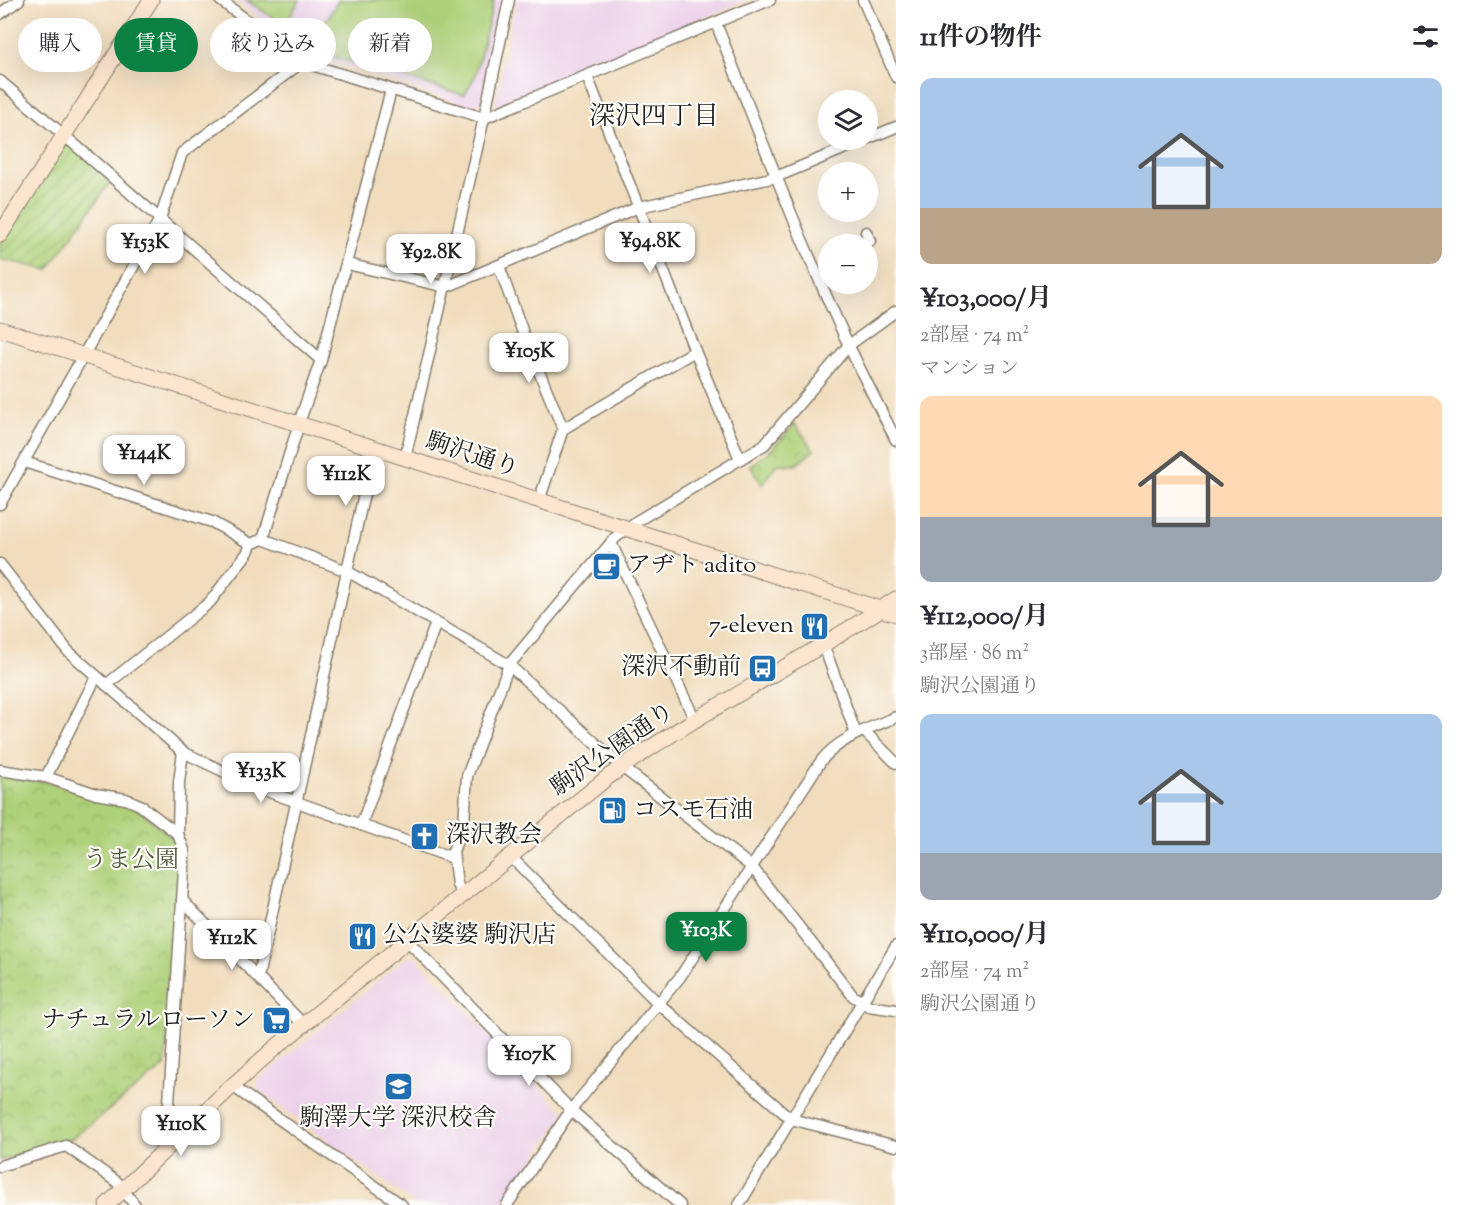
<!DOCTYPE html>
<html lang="ja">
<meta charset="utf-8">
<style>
body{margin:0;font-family:"Sorts Mill Goudy","Noto Serif JP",serif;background:#f7f7f7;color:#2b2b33;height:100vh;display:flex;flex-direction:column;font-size:22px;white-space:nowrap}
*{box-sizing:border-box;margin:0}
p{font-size:20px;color:#7c7c81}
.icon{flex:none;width:33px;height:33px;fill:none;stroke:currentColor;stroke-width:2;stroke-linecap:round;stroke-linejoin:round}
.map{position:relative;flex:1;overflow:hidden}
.drawer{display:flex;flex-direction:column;background:#fff;width:570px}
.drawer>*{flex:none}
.guide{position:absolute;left:18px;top:18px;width:570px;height:54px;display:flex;gap:12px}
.tools{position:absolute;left:818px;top:90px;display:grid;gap:12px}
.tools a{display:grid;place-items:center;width:60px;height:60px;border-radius:50%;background:#fff;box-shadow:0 6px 24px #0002;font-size:30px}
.price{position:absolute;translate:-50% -51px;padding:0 14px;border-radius:12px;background:#fff;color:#222;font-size:20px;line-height:39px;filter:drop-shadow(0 2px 3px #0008)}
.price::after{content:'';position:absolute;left:50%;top:36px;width:18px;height:14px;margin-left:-9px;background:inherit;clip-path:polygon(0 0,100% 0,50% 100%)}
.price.selected{background:#0b8043;color:#fff}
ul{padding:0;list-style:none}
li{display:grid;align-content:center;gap:12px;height:318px;padding:0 24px}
li span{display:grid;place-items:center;height:186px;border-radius:12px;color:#555}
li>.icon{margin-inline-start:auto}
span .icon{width:108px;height:108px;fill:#fffc;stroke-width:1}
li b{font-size:26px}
h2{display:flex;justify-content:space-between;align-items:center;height:72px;padding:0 24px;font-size:26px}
.chip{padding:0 21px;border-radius:27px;background:#fff;box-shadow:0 6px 24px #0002;font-size:21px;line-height:54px}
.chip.selected{background:#0b8043;color:#fff}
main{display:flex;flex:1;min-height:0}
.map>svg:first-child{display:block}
</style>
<main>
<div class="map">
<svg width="896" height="1205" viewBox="0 0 896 1205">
<defs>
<pattern id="park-crowns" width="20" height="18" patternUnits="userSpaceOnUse" patternTransform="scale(1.5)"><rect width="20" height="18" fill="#add078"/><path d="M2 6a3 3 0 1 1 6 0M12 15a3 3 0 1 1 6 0" fill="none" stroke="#94b267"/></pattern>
<pattern id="garden-furrows" width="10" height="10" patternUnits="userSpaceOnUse" patternTransform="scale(1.5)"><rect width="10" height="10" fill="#add078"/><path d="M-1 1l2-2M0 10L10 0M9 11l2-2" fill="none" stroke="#94b267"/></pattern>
</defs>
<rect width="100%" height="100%" fill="#fdfcf7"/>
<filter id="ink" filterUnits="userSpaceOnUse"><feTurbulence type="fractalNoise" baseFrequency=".0167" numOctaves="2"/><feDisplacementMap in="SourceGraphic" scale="12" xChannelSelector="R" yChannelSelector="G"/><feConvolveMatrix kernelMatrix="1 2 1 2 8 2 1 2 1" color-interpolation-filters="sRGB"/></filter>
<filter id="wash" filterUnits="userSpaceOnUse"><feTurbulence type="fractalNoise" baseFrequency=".008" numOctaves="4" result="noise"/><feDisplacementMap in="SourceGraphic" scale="24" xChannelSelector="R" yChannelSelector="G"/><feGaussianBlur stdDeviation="1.35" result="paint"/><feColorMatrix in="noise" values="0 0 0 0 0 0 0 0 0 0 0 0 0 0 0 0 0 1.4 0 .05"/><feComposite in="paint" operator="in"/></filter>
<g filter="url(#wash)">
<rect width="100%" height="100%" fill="#f1ddbd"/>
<g fill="#ecd1ea">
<path d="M236,0H503L482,101L473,107L305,53Z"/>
<path d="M516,0H747L495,108Z"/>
<path d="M407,957L416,958L565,1114L501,1205H417L259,1091L257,1081Z"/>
</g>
<g fill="#add078" stroke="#64764a" stroke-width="1.5">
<path d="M246,0H300L284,25Z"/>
<path d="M339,0H494L475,77L464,95L331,56L335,44L316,36Z"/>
</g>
<g fill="url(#park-crowns)" stroke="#64764a" stroke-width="1.5">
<path d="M795,424L814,450L796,465L777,464L762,484L750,465L769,452Z"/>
<path d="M0,775L71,786L135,807L173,838L180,856L165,1066L66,1143L0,1160Z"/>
</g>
<path fill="url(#garden-furrows)" stroke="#64764a" stroke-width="1.5" d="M64,135L113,178L48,270L0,259V235Z"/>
</g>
<g filter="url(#ink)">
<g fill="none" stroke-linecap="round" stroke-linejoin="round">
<defs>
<g id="street">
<path d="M220,0L302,62L484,118L770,0"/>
<path d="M863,0L896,77"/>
<path d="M0,14L19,0"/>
<path d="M716,23C758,131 800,241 849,346C864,378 880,409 896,440"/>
<path d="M587,76L695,351L740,459"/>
<path d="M0,81L73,143L321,360"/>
<path d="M867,139L896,127"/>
<path d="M866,232L870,241"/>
<path d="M347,264L446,287L639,207L776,177L865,140"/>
<path d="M499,266L523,333L563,429L539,501"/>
<path d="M563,429L695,351"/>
<path d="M405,458L484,118L509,0"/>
<path d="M24,462L212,522L251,544"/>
<path d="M0,504L160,219L182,153L302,62"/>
<path d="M263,539L347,571L509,665L622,767L752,867L853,996L869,1006L896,1010"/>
<path d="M611,543L695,720"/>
<path d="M0,564L68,651L183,752L258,788L453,858"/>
<path d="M823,644L856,734"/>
<path d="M106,685L210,602L248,552L251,544L263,539L302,414L321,360L391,90"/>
<path d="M864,731L896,763"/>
<path d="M0,770L46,777L96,794L126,799L140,805L178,834"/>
<path d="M46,777L96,677"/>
<path d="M361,825L436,623"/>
<path d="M510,856L658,1003L791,1119L896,1146"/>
<path d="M463,893L457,885L453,851L464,823L467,776L509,665L615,538L637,521L764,445L849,345L896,311"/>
<path d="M182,900L303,1024"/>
<path d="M407,940L571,1110L680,1205"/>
<path d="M258,977L374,448"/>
<path d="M232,1086L402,1205"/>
<path d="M171,1144L167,1133L184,870V850L178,834L179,782L183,752"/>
<path d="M0,1166L66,1146L117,1182L135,1205"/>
<path d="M507,1205L571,1110L680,977L821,761C839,738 870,728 896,717"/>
<path d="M739,1205L896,946"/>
</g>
<g id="secondary">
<path d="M0,235L151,0"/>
<path d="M0,329L896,614"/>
<path d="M107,1205L232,1086L276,1047L608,777C699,711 802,662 896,599"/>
</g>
</defs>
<use href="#street" stroke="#867c6c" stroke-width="13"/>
<use href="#secondary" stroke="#867c6c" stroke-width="17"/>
<use href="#street" stroke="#fff" stroke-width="10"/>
<use href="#secondary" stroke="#fce5cf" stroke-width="15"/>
</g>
</g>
<defs>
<symbol id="cafe-square" viewBox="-11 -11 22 22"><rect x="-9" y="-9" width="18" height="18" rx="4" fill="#1f6fb2" stroke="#fdfcf7"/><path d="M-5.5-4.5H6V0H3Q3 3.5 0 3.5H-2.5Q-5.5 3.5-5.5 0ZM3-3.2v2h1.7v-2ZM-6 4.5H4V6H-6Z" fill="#fff"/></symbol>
<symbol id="restaurant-square" viewBox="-11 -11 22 22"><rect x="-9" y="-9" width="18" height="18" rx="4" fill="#1f6fb2" stroke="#fdfcf7"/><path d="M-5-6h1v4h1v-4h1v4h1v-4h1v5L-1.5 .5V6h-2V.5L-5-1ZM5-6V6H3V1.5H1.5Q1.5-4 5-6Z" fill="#fff"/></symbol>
<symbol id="bus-square" viewBox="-11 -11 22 22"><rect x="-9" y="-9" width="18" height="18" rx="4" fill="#1f6fb2" stroke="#fdfcf7"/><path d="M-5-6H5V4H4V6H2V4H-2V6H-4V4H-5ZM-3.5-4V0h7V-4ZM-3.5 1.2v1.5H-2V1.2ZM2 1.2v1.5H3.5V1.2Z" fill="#fff"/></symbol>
<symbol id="fuel-square" viewBox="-11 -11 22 22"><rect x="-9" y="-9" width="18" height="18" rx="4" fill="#1f6fb2" stroke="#fdfcf7"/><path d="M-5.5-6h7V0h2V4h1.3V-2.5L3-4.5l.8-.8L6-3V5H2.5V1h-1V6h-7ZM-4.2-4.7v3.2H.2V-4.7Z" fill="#fff"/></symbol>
<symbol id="church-square" viewBox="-11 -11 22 22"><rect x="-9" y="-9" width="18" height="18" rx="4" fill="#1f6fb2" stroke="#fdfcf7"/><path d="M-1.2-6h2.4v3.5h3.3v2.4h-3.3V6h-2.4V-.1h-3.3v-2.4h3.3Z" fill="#fff"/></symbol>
<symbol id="supermarket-square" viewBox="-11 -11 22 22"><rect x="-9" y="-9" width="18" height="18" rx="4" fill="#1f6fb2" stroke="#fdfcf7"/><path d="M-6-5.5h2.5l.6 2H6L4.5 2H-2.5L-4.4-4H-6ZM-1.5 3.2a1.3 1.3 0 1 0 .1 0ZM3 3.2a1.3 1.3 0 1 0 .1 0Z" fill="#fff"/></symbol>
<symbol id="university-square" viewBox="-11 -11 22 22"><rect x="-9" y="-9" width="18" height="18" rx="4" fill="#1f6fb2" stroke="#fdfcf7"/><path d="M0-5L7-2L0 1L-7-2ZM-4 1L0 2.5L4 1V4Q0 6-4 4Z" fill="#fff"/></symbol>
</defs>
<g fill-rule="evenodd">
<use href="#cafe-square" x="590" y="550" width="33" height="33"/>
<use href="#restaurant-square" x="798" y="610" width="33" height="33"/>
<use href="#bus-square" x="746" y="652" width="33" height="33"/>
<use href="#fuel-square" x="596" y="794" width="33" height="33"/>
<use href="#church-square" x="408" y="820" width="33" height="33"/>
<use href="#restaurant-square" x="346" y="920" width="33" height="33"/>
<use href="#supermarket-square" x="260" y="1004" width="33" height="33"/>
<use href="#university-square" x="382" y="1070" width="33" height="33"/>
</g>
<g text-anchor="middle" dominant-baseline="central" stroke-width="4.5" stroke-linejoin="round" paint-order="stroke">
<g font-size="24" fill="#1c1c1c" stroke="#fdfcf7">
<text transform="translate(472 456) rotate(18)">駒沢通り</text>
<text transform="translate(613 750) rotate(-35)">駒沢公園通り</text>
</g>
<g font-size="24" fill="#1c1c1c" stroke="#fdfcf7" text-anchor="start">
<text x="627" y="566">アヂト adito</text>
<text x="794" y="626" text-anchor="end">7-eleven</text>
<text x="741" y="668" text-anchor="end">深沢不動前</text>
<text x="633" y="811">コスモ石油</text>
<text x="446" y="836">深沢教会</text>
<text x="383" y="936">公公婆婆 駒沢店</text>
<text x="255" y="1021" text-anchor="end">ナチュラルローソン</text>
<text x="398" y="1119" text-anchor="middle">駒澤大学 深沢校舎</text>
</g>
<g font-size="24" fill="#4f5b3c" stroke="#fdfcf7">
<text x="131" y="861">うま公園</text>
</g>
<g font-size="26" fill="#1c1c1c" stroke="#fdfcf7">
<text x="654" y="117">深沢四丁目</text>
</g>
</g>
</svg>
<div class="tools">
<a><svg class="icon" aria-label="layers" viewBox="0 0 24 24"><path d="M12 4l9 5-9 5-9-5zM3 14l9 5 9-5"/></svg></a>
<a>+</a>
<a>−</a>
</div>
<b class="price" style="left:650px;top:274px">¥94.8K</b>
<b class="price" style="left:145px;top:275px">¥153K</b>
<b class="price" style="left:431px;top:285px">¥92.8K</b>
<b class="price" style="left:529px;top:384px">¥105K</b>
<b class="price" style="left:144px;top:486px">¥144K</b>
<b class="price" style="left:346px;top:507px">¥112K</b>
<b class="price" style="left:261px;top:804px">¥133K</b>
<b class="price selected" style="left:706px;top:963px">¥103K</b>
<b class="price" style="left:232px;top:971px">¥112K</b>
<b class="price" style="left:529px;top:1087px">¥107K</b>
<b class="price" style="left:181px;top:1157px">¥110K</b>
<div class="guide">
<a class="chip">購入</a>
<a class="chip selected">賃貸</a>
<a class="chip">絞り込み</a>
<a class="chip">新着</a>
</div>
</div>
<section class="drawer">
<h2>11件の物件<svg class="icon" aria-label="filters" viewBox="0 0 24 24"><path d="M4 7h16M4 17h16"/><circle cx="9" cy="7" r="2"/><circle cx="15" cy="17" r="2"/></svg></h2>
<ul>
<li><span style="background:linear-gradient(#a9c7e8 70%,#b9a48a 0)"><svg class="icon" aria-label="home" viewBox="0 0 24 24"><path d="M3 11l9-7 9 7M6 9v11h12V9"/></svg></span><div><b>¥103,000/月</b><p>2部屋 · 74 m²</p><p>マンション</p></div></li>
<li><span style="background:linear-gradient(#ffd9b3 65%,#9aa5b1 0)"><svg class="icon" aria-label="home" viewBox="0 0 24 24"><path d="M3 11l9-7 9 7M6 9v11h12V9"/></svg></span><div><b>¥112,000/月</b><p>3部屋 · 86 m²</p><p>駒沢公園通り</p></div></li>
<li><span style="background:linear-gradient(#a9c7e8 75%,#9aa5b1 0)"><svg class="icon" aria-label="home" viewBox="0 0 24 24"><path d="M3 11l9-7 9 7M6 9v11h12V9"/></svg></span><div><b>¥110,000/月</b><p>2部屋 · 74 m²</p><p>駒沢公園通り</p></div></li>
</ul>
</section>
</main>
